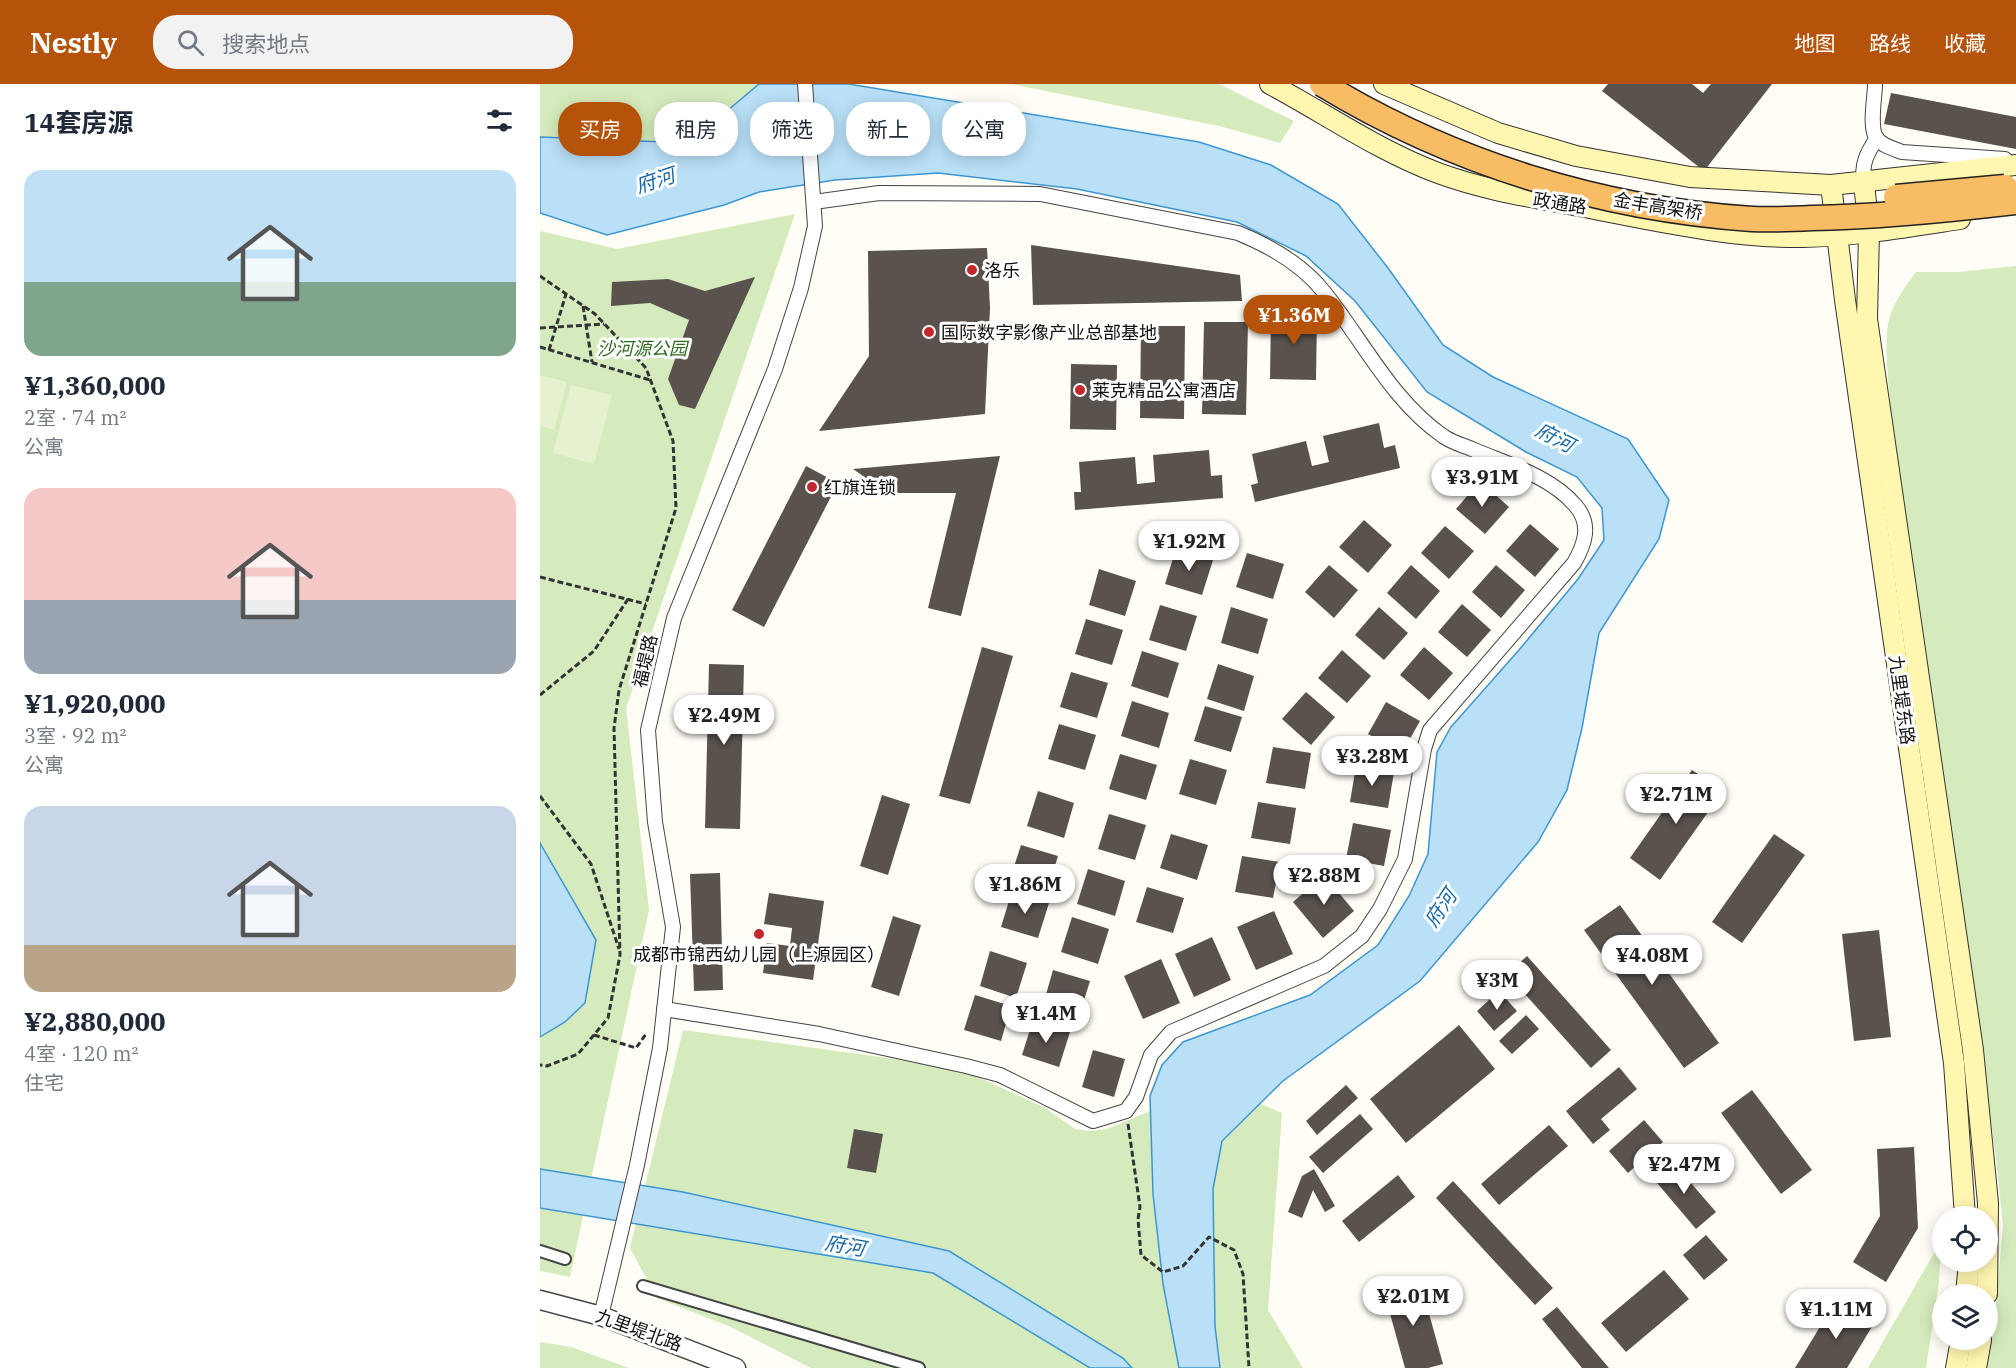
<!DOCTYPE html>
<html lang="zh">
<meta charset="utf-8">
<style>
body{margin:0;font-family:"IBM Plex Serif","Noto Sans SC",serif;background:#f2f2f3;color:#1f2937;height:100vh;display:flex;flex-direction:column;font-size:22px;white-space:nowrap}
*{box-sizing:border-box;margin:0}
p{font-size:20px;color:#747a83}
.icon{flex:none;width:33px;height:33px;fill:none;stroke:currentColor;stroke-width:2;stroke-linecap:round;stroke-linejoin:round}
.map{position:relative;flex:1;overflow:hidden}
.drawer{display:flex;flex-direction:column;background:#fff;width:540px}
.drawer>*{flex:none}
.hud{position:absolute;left:18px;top:18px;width:570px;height:54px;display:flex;gap:12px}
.tools{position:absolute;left:1392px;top:1122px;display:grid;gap:12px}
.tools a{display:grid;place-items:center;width:66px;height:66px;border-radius:50%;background:#fff;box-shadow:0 3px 15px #0003;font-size:30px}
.price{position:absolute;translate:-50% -51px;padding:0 14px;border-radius:21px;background:#fff;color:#222;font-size:20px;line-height:39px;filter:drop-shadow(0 2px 3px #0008)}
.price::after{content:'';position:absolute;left:50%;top:36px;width:18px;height:14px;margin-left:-9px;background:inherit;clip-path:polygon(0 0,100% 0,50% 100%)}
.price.current{background:#b45309;color:#fff}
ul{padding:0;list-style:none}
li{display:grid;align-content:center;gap:12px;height:318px;padding:0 24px}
li span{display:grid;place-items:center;height:186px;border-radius:18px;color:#555}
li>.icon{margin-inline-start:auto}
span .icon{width:108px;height:108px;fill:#fffc;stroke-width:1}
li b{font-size:26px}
h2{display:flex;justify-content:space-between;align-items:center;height:72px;padding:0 24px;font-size:26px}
.pill{padding:0 21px;border-radius:24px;background:#fff;box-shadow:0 3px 15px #0003;font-size:21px;line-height:54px}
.pill.current{background:#b45309;color:#fff}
header{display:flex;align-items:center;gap:36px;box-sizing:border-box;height:84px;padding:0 30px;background:#b45309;color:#fff}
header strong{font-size:28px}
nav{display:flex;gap:33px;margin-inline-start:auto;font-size:21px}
.search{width:420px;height:54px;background:#f2f2f3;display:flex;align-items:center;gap:15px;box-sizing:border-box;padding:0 21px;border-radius:24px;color:#747a83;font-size:22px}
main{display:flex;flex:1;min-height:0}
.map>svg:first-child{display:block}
</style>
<header>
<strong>Nestly</strong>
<div class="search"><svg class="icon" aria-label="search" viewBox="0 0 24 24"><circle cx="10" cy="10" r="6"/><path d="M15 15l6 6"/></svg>搜索地点</div>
<nav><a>地图</a><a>路线</a><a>收藏</a></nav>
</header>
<main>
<section class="drawer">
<h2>14套房源<svg class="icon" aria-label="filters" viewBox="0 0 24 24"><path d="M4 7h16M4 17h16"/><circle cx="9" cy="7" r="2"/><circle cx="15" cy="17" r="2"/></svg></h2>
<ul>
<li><span style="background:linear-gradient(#bfe0f5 60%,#7fa58c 0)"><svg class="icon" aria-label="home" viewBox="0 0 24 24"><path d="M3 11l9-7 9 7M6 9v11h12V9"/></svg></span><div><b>¥1,360,000</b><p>2室 · 74 m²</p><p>公寓</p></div></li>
<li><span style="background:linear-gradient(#f6c9c9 60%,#9aa5b1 0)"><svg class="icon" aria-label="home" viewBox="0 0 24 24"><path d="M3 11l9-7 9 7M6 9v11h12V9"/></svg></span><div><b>¥1,920,000</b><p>3室 · 92 m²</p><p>公寓</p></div></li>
<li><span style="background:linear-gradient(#c9d6e8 75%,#b9a48a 0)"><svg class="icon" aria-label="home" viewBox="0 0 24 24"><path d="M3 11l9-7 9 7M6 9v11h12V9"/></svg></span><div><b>¥2,880,000</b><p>4室 · 120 m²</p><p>住宅</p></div></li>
</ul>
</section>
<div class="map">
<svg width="1476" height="1284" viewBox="0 0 1476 1284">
<rect width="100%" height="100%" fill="#fffdf5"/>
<g fill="#d5ebbd">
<path d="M0,0H219L149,59L0,53Z"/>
<path d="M471,0H679L754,37L740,59L679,42Z"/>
<path d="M255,130L86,624L109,826L30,1193L0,1187V147L77,165Z"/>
<path d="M1476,182V1284H1443L1455,1233L1463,1142L1456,1074L1354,357C1352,324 1341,262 1350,232C1355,216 1366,202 1376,188H1418Z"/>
<path d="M143,946L384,979L427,988L505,1024L535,1045L551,1047L567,1045L674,1000L742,1029L728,1226L763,1284H271L191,1243L117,1214L90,1164Z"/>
<path d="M1401,1157L1399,1198L1386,1284H1328Z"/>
<path d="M0,1258L31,1263L89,1284H0Z"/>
</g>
<g fill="#e6f2cf">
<path d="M0,291L27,298L14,346L0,342Z"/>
<path d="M31,301L72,311L54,380L13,369Z"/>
</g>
<g fill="#b9e0f7" stroke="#3f96cf" stroke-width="1.5">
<path d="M219,0H309L659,58L731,81L798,120L848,184L903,261L953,293L1088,355L1129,416L1119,455L1059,549L1042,644L1027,706L998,758L880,897L743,997L682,1057L673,1105L675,1242L680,1284H639L623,1200L613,1110L610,1012L622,981L643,958L770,911L838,861L869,812L888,770L897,668L911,643L979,566L1038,495L1064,456L1062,424L1037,393L986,368L887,308L815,217L766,172L697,138L537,105L398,89L295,96L219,108L184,121L67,151L0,129V53L149,59Z"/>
<path d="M0,759L56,856L45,919L25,938L0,953Z"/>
<path d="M0,1085L143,1108L409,1167L583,1274L592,1284H550L393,1189L0,1124Z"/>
</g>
<g fill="#5a524d">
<path d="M1068,0H1152L1163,9L1171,0H1232L1164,87L1062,7Z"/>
<path d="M1351,9L1476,33V65L1344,40Z"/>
<path d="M491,161L700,191L702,217L493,221Z"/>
<path d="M447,164L450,224L445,330L279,347L329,272L328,167Z"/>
<path d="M215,193L155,325L139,321L128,295L149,236L110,219L71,222L72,198L128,195L165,207Z"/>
<path d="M731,229L777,230L776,296L730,295Z"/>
<path d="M664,238H708L706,331L662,330Z"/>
<path d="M601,242H645L644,335L600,334Z"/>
<path d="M531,280L577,281L576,346L530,345Z"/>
<path d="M839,339L844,364L855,361L860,384L715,418L711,401L718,399L712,370L766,357L772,382L789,378L783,352Z"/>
<path d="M669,366L671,392L682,391L683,414L535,426L534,408H541L539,378L595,373L597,400L615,398L613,371Z"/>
<path d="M460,372L421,532L388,524L416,409H347L313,385Z"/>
<path d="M266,382L298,399L224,543L192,526Z"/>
<path d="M940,397L969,423L945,450L916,425Z"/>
<path d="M824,436L852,461L828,489L799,463Z"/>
<path d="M990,440L1019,465L995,493L966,467Z"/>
<path d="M905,442L934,467L909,495L881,469Z"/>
<path d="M636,465L673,476L662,511L625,500Z"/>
<path d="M707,469L744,480L733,515L696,503Z"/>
<path d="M789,481L818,506L794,534L765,508Z"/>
<path d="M871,481L900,507L876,535L847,509Z"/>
<path d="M956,481L985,506L961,534L932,508Z"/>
<path d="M559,485L596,497L585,532L549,521Z"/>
<path d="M922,520L951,546L927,573L898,548Z"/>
<path d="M620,521L657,532L646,567L609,556Z"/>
<path d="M691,523L728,535L718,570L681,559Z"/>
<path d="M839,523L868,549L844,576L815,551Z"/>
<path d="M546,535L583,546L572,581L535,570Z"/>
<path d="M442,563L473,572L430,720L399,712Z"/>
<path d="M884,563L913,589L889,616L860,591Z"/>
<path d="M802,566L831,592L807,619L778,594Z"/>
<path d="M602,567L639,579L628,614L591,602Z"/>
<path d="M169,580L204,581L200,745L165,744Z"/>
<path d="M678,580L714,592L704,627L667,615Z"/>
<path d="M531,588L568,599L557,634L520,623Z"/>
<path d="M766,608L795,633L771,661L742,635Z"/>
<path d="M592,617L629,629L619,664L581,652Z"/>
<path d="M846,618L880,637L862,669L828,650Z"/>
<path d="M665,622L702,633L691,668L654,657Z"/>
<path d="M519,640L556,651L545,686L508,675Z"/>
<path d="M733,663L771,669L765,705L726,699Z"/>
<path d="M580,670L617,681L606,716L569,705Z"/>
<path d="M650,675L687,686L676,721L639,710Z"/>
<path d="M816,682L854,688L848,724L810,718Z"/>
<path d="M1152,686L1183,707L1120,796L1090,774Z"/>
<path d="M498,707L534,719L524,754L487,742Z"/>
<path d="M342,711L370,720L348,791L320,782Z"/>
<path d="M718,718L756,724L750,760L711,754Z"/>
<path d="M569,730L606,741L595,776L558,765Z"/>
<path d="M813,739L851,746L844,782L806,775Z"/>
<path d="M631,750L668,761L657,796L620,784Z"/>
<path d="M1234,750L1265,771L1202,859L1172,838Z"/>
<path d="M481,761L518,772L507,807L470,795Z"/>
<path d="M702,772L740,778L733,814L695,808Z"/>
<path d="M548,785L585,797L575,832L537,820Z"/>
<path d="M180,789L183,906L154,907L150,790Z"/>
<path d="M784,791L814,827L783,854L753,818Z"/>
<path d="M607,803L644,814L633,849L596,838Z"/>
<path d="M472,807L509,819L498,854L461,843Z"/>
<path d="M229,809L284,817L273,896L223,889L227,859L250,862L252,844L224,840Z"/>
<path d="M1080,821L1179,959L1144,984L1044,846Z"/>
<path d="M734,827L753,870L716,886L697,843Z"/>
<path d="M353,832L381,841L359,912L331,903Z"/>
<path d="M532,833L569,845L558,880L521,868Z"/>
<path d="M1339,846L1351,953L1314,957L1302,850Z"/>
<path d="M672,853L691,896L654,913L635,870Z"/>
<path d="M450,867L487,879L476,914L440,902Z"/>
<path d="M987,872L1071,966L1051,984L967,890Z"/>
<path d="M621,875L640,919L603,935L584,892Z"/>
<path d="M513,886L550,897L539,932L503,921Z"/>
<path d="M959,907L977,927L954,947L937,927Z"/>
<path d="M435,911L471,922L461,957L424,946Z"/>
<path d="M986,931L999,945L972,970L959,957Z"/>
<path d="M493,936L530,948L519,983L482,971Z"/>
<path d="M919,941L955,985L866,1059L830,1015Z"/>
<path d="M553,966L585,975L574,1013L542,1003Z"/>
<path d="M1079,983L1097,1005L1061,1035L1070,1046L1053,1060L1026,1027Z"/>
<path d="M806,1001L818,1014L777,1051L766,1037Z"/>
<path d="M1212,1006L1272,1086L1241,1110L1181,1029Z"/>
<path d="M820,1030L833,1045L783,1089L769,1073Z"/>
<path d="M1104,1036L1123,1058L1088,1089L1069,1067Z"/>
<path d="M1009,1041L1028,1062L959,1121L941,1100Z"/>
<path d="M314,1045L343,1050L336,1089L307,1084Z"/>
<path d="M1374,1063L1378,1144L1346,1198L1313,1178L1340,1132L1337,1065Z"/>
<path d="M1131,1076L1176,1128L1156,1145L1112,1093Z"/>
<path d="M774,1085L795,1122L785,1128L773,1106L762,1134L748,1128L762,1092Z"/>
<path d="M858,1091L875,1113L819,1158L802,1137Z"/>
<path d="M913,1097L1013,1204L995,1221L896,1114Z"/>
<path d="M1166,1151L1188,1176L1164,1196L1143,1171Z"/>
<path d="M1124,1186L1149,1215L1086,1268L1061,1239Z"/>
<path d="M880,1197L903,1280L888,1284H865L844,1208Z"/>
<path d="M1295,1218L1333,1241L1307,1284H1255Z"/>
<path d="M1017,1223L1069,1284H1042L1002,1235Z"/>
</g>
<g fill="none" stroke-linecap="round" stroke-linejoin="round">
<defs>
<g id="pedestrian">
<path d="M0,1167L25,1175"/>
<path d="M103,1202L379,1284"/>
</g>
<g id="minor">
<path d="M1335,0C1335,14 1329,41 1336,54C1341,61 1354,65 1362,68L1465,75"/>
<path d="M1324,99C1321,80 1327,69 1337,54"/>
<path d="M124,925L279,950L426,982L460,991L553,1037L586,1027L596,1013L611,971L631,948L784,882L822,852L840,825L865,775L884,665L890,646L1034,479C1045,460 1052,440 1035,421C1010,392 967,380 932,365C922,361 911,358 903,352C851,316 822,255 784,208C762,180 730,162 698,149L500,110L339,109L274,118"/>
<path d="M61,1232L97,1081L120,964L133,843L115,738L108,646L134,534L235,285L261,204L275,142L265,0"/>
</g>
<path id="tertiary" d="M0,1216L61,1232L196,1284"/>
<g id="secondary">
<path d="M730,0C786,30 839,67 898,89C944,106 991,113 1039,122C1113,136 1188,154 1263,153C1316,152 1368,143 1420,135"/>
<path d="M844,0L958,49L1036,72L1150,93L1291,101L1476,81"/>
<path d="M1324,99L1329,148L1327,235L1433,966L1448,1119L1447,1210"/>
<path d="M1291,101L1305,216L1414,979L1425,1132"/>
<path d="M1426,1210L1429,1178"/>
<path d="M1416,1284L1421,1256"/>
<path d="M1436,1284L1441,1256"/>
</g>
</defs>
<use href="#pedestrian" stroke="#444" stroke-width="14"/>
<use href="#minor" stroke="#444" stroke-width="16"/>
<use href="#tertiary" stroke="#444" stroke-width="21"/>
<use href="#secondary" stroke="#333" stroke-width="22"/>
<g stroke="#333" stroke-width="3" stroke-dasharray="6 3" stroke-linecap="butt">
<path d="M0,192L55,230L106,284L133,357L136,424L79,606L74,644L80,871L68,934L38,970L7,982L0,981"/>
<path d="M43,222L52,278"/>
<path d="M0,244L64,240"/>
<path d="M0,263L110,296"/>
<path d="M9,266L26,210"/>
<path d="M0,493L106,520"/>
<path d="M0,611L54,567L88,515"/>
<path d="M0,712L51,780L79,865"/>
<path d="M54,951L96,964L106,950"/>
<path d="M588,1040L600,1123L598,1135L601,1171L623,1188L643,1182L669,1153L694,1166L703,1190L709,1284"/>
</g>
<use href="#pedestrian" stroke="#fff" stroke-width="10"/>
<use href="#minor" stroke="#fff" stroke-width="14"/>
<use href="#tertiary" stroke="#fff" stroke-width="18"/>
<use href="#secondary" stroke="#fff6b0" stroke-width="20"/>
<defs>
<g id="trunk-bridge">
<path d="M782,0C912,79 1061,125 1212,135C1232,136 1252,135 1272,134C1340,133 1408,126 1476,118"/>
<path d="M1356,113L1465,103"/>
</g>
</defs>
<use href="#trunk-bridge" stroke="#222" stroke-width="27" stroke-linecap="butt"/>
<use href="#trunk-bridge" stroke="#f7bc64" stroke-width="24"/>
</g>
<g fill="#c4262e" stroke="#fff" stroke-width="2">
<circle cx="432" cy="186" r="6"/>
<circle cx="389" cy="248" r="6"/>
<circle cx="540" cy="306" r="6"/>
<circle cx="272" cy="403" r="6"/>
<circle cx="219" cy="850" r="6"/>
</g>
<g text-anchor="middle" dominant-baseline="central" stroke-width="6" stroke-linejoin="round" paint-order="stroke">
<g font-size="18" fill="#111" stroke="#fff">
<text transform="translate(1020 119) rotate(9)">政通路</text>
<text transform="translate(1118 122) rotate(9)">金丰高架桥</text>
<text transform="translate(105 577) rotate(-77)">福堤路</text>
<text transform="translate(1362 616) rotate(82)">九里堤东路</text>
<text transform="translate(99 1246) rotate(20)">九里堤北路</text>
</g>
<g font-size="18" fill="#111" stroke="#fff" text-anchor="start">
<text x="444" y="186">洛乐</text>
<text x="401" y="248">国际数字影像产业总部基地</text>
<text x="552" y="306">莱克精品公寓酒店</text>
<text x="284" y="403">红旗连锁</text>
<text x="219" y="870" text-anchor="middle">成都市锦西幼儿园（上源园区）</text>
</g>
<g font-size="18" font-style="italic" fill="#2f6b1f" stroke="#fff">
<text x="102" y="264">沙河源公园</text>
</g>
<g font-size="20" font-style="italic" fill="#1768a6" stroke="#fff">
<text transform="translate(115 96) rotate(-18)">府河</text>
<text transform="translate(1015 353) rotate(27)">府河</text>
<text transform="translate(900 824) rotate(-56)">府河</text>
<text transform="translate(305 1161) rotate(10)">府河</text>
</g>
</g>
</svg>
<div class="tools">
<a><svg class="icon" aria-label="locate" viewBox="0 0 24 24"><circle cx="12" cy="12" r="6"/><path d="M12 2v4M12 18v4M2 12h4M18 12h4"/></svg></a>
<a><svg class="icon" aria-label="layers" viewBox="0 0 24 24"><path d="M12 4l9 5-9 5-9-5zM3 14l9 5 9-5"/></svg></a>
</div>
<b class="price current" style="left:754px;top:262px">¥1.36M</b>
<b class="price" style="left:942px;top:424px">¥3.91M</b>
<b class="price" style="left:649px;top:488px">¥1.92M</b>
<b class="price" style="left:184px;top:662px">¥2.49M</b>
<b class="price" style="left:832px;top:703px">¥3.28M</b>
<b class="price" style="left:1136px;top:741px">¥2.71M</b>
<b class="price" style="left:784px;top:822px">¥2.88M</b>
<b class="price" style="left:485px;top:831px">¥1.86M</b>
<b class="price" style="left:1112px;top:902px">¥4.08M</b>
<b class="price" style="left:957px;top:927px">¥3M</b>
<b class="price" style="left:506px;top:960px">¥1.4M</b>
<b class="price" style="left:1144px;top:1111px">¥2.47M</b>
<b class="price" style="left:873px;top:1243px">¥2.01M</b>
<b class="price" style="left:1296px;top:1256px">¥1.11M</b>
<div class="hud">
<a class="pill current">买房</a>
<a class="pill">租房</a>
<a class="pill">筛选</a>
<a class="pill">新上</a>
<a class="pill">公寓</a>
</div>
</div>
</main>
